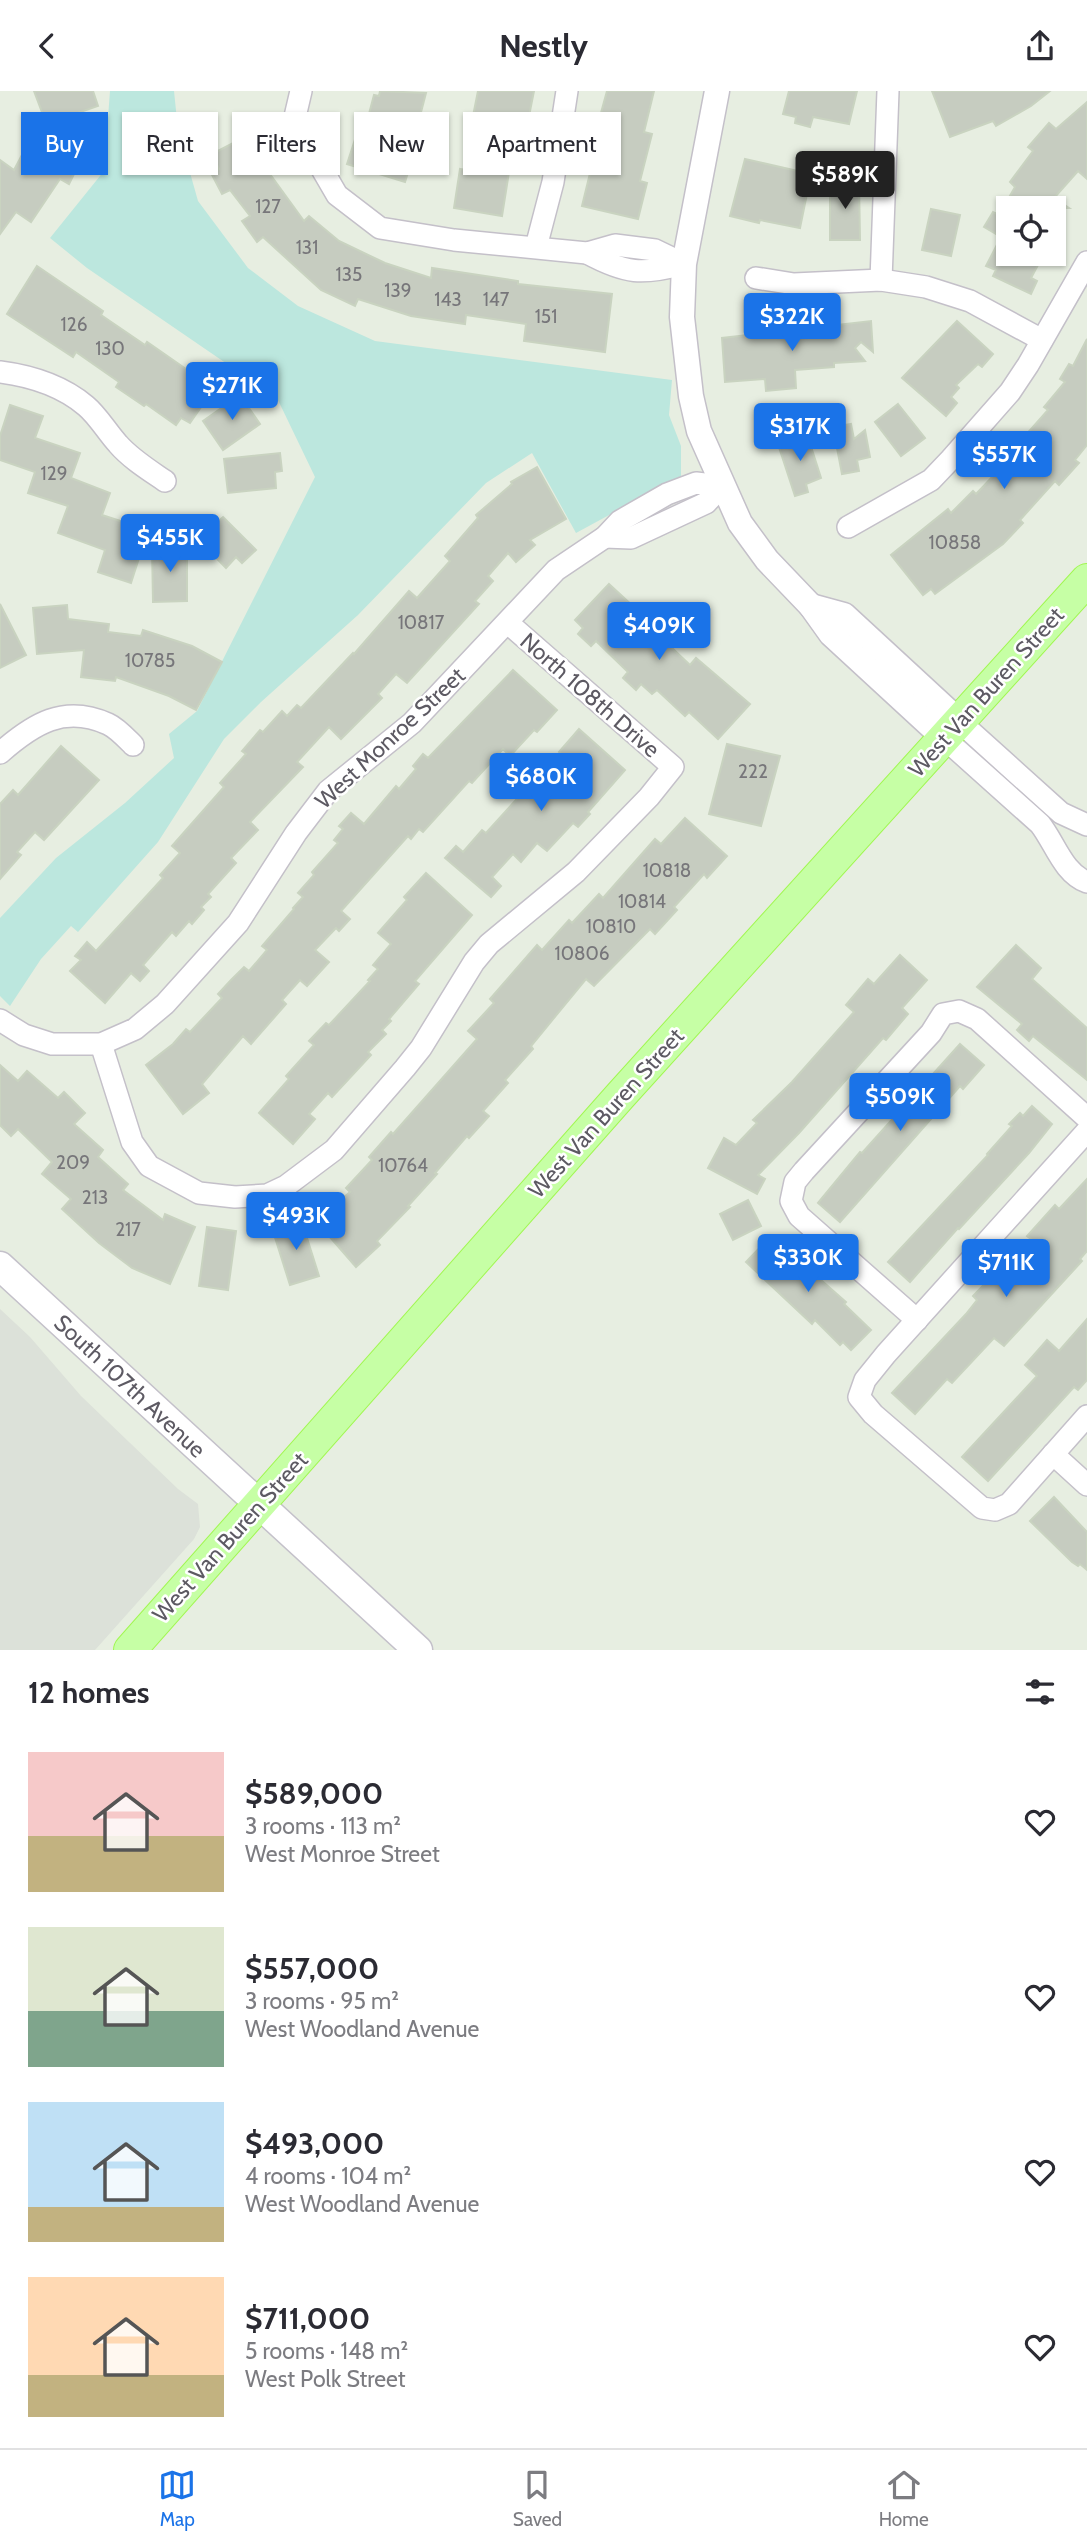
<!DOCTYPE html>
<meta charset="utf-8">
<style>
body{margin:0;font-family:Cabin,sans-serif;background:#f7f7f7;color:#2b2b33;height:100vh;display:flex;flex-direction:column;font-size:26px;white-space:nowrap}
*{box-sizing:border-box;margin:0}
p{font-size:23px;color:#7c7c81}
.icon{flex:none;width:38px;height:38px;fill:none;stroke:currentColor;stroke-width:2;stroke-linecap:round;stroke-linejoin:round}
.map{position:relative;height:1559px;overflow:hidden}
.side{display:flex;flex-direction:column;background:#fff;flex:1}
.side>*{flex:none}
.banner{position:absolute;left:21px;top:21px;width:700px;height:63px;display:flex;gap:14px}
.fabs{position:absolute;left:996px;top:105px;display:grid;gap:14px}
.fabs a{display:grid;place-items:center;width:70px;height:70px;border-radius:0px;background:#fff;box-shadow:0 2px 5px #0004;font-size:35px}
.price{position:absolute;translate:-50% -60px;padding:0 16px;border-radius:7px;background:#1a73e8;color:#fff;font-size:23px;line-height:46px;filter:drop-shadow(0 2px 4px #0008)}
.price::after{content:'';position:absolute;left:50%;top:42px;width:21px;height:16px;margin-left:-10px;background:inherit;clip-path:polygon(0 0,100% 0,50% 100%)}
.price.on{background:#222;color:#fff}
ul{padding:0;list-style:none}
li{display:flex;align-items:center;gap:21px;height:175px;padding:0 28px}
li span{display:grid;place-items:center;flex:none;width:196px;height:140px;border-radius:0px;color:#555}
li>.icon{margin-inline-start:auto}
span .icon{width:84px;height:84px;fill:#fffc;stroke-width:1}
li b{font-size:30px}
h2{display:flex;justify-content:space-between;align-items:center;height:84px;padding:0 28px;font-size:30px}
.chip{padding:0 24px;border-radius:0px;background:#fff;box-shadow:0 2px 5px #0004;font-size:24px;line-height:63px}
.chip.on{background:#1a73e8;color:#fff}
header{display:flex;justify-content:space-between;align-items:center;height:91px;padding:0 28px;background:#fff;font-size:32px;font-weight:800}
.menu{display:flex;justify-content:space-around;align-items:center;height:98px;border-top:2px solid #e1e1e2;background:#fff;font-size:19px;color:#7c7c81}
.menu a{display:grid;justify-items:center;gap:4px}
.menu .on{color:#1a73e8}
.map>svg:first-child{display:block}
</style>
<header><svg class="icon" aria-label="back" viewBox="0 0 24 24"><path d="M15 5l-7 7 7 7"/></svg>Nestly<svg class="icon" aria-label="share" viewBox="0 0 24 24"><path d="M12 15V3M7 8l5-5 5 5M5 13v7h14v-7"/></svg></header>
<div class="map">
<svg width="1087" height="1559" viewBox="0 0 1087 1559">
<rect width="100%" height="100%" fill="#e7eee1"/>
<path fill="#dce1d9" d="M0,1218L30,1246L81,1305L178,1398L198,1413L200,1436L194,1448L95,1559H0Z"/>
<path fill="#bce7de" d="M110,0H174L178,39L198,110L248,177L298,215L375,250L672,289L669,324L681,355V385L576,442L532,362L486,392L358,524L261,611L224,648L158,751L78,841L71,835L41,868L10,915L0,905V827L56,767L125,712L174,667L169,643L197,620L315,386L277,307L87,177L50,147L104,80Z"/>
<g fill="#c6ccc0" stroke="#c9d3c0" stroke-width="2">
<path d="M34,0H93L98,15L37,36L85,61L69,93L60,88L31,131L16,121L0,143V69L14,79L43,24Z"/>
<path d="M380,0L426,2L413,52L417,53L405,91L347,73L359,36L365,38L374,4L379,5Z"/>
<path d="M478,0H534L527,35L521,34L511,81H509L502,125L454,117L460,78L466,79L477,26L473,25Z"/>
<path d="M607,0H654L644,41L652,43L640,90L647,92L638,128L582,115L593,70L588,69Z"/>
<path d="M789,0H857L849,33L813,26L810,36L795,32L796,26L783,23Z"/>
<path d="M932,0H1050L1031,15L996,35L993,30L950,46Z"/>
<path d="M1087,11V88L1078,80L1054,107L1069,117H1008V163H1015L1038,174L1031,187L1037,190L1031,203L993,185L996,179L986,175L1001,146L984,136L993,121L999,124L1015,96L1010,91L1033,60L1028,56L1049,32L1056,38Z"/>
<path d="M258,39L276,75L267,79L304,130L309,125L339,150L385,172L431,187L432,177L518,190V193L612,203L605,261L524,250L526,233L466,224L465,233L411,225L358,208L355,215L321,199L263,146L257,151L242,130L250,125L230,99L222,103L211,82L219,78L212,63Z"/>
<path d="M745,68L811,83L800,137L760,129L759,132L730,125Z"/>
<path d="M830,90H859L860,149H830Z"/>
<path d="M931,118L960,124L951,165L922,159Z"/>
<path d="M37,175L103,220L101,224L145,254L147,251L186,278L189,274L217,293L190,332L181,327L176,334L146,313L144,315L116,296L119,291L76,261L73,266L7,223Z"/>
<path d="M871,230L873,261L861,251L855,257L865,270L834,272V276L795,279L796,297L766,300L765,288L725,291L722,247Z"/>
<path d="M957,230L993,263L982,276L978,273L956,294L959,297L951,306L957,312L946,325L902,287Z"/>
<path d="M1087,248V354L1075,369L1079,372L1059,394L1055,390L1020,429L1023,432L1003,453L935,503L931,498L923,504L891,464L948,418L951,422L973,400L976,403L996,382L990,377L1003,362L1007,365L1048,319L1044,316L1065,291L1060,288L1069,273L1073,275Z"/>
<path d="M240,304L260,333L223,359L203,330Z"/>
<path d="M898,313L925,347L901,365L875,331Z"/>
<path d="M10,314L43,325L35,347L80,362L71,387L110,402L102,424L148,439L131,492L98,481L105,459L58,442L68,415L28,402L35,381L0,369V345Z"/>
<path d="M851,333L854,348L865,339L870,366L857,369L859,380L842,383L833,336Z"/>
<path d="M807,343L821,387L806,393L808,401L795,405L778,353Z"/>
<path d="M280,362L282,380L275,381L276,397L228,402L224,368Z"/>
<path d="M537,376L566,428L530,449L535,454L516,471L508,462L488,485L493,490L475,510L479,513L407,592L396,583L378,603L382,607L341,648L329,636L297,671L303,676L250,731L258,739L231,767L236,772L208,803L211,806L201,816L204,819L192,833L189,830L176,845L172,841L143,874L149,880L140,890L131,882L105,912L70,880L81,869L75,865L87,851L96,860L163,787L160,784L180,762L172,755L224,696L220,692L246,663L242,660L260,639L263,641L282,620L287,625L297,614L301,617L353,562L354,563L409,500L417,507L450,470L445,465L478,427L476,424L512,393L511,391Z"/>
<path d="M223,426L256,459L242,472L236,466L226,477L194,444L209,429L214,434Z"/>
<path d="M187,455V510L153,511L152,456Z"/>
<path d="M609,493L635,517L639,513L661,534L655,541L690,574L696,567L750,613L718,648L689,621L685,625L657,599L652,603L641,593L636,599L623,587L628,581L596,550L591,555L578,543L583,537L575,529Z"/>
<path d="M0,513L26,564L0,577Z"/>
<path d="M67,514L68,528L109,533L108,541L141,545L143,539L192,555L222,571L196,619L169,605L116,586L115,590L81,586L84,559L37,563L33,517Z"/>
<path d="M513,579L557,619L537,641L534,639L510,665L503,658L472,692L469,690L423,741L419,738L411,748L408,745L341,820L350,828L339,840L336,837L315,859L329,871L307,895L300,889L282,909L286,913L251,953L243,945L202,993L209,1002L183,1023L146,974L173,953L186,938L190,941L222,907L218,903L231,889L244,876L249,880L267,859L262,855L294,818L293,817L303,806L298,802L314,784L312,781L338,752L334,749L343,738L339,735L351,722L364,733L396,695L399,698L416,678L413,675L423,663L428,667Z"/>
<path d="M579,638L625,679L588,721L590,723L578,736L573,732L547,760L537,752L521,771L513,763L492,786L501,795L491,806L445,767L456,755L463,761L482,739L486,742L524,700L533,708L568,669L559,661Z"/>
<path d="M727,653L780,665L761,735L709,723Z"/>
<path d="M61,655L99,689L44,749L35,741L17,761L21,764L0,788V713L13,699L18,704Z"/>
<path d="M685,727L727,765L707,787L704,783L674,816L677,819L655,843L650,838L594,895L586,888L531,955L533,958L505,989L508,992L483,1020L489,1025L469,1047L467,1045L435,1082L437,1083L408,1115L410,1116L377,1150L380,1154L356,1176L316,1130L350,1101L346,1097L372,1069L369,1066L391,1041L393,1043L477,948L468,940L494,912L490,908L537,854L542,859L569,829L572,832L599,803L603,807L655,748L661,753Z"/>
<path d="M426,782L472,824L415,890L419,893L389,928L391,930L382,939L386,943L368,961L371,964L332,1006L328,1002L309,1023L315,1028L293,1053L259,1022L289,988L286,985L314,954L309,950L326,932L329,934L370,890L368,889L378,878L373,874L391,853L378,842L407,809L404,806Z"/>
<path d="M1016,854L1041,877L1032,888L1087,937V989L1033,945L1029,950L1017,939L1022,933L977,896Z"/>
<path d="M900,864L927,889L902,917L908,923L886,949L883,947L799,1042L758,1084L765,1088L757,1103L708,1077L724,1047L736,1054L757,1032L753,1029L792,991L854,921L846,914L868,888L874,893Z"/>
<path d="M960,953L984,974L963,998L960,995L840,1131L818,1112L860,1061L862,1062Z"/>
<path d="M0,974L18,990L27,980L58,1007L64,1001L85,1022L74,1033L103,1059L98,1066L128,1093L123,1099L163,1129L165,1123L195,1136L170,1193L132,1177L99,1152L62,1118L71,1108L42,1083L52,1071L18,1038L11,1045L0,1034Z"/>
<path d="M1032,1015L1052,1033L1029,1062L959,1138L958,1137L910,1191L888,1171L988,1064L987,1063L1012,1035L1009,1033L1020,1022L1023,1025Z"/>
<path d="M1087,1088V1160L1080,1168L1082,1170L1004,1255L994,1247L952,1292L947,1288L915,1323L892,1302L966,1223L977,1209L973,1205L1001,1176L1004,1179L1031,1148L1027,1145L1055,1114L1059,1118Z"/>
<path d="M748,1109L761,1135L733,1149L720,1123Z"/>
<path d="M301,1128L319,1185L290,1194L272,1137Z"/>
<path d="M207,1136L236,1140L228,1199L199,1195Z"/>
<path d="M770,1146L795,1170L797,1168L846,1211L844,1213L871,1239L851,1259L843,1251L840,1254L815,1229L812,1233L746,1171Z"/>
<path d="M1087,1228V1289L1078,1299L1074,1296L988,1390L962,1366L1037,1285L1025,1274L1047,1249L1059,1260Z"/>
<path d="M1054,1406L1087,1441V1479L1080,1473L1078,1475L1072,1471L1030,1430Z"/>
</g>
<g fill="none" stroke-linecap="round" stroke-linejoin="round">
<defs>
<g id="minor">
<path d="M301,0L294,30L337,104L380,137L454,149L587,162L615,154L655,159L684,173"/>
<path d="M536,156L553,91L567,0"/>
<path d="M587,162C626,183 642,184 684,173"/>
<path d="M756,187L794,193L881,189L926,196L970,210L1042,249"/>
<path d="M881,189L888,0"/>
<path d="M0,281C31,285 61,294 86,315C98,325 107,341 118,353C131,368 149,379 165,390"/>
<path d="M848,436L931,389L951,368L1010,301L1028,274L1087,171"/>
<path d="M605,446L631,447L706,412L722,395"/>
<path d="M960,631L1061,722L1087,734"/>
<path d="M945,648L1040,733C1055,752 1063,782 1087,791"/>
<path d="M0,662C33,633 64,613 108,633C117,637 126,647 133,654"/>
<path d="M0,929L24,944L52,953H101L135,938L165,913L238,832L296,742L328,700L412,632L556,479L605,446L620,430L667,403L696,392L722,395"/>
<path d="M101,953L132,1051L149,1075L199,1102L235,1106L267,1104L286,1095L334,1059L405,977L421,957L474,871L489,853L576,781L649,706L673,676L508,532"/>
<path d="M1087,1040L886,1263L865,1289L859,1306L873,1323L982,1417L995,1419L1009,1413L1087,1325"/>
<path d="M917,1229L799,1125L791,1110L795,1091L804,1080L931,942L943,923L959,920L977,928L1087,1027"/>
<path d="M1053,1363L1087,1394"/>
</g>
<g id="tertiary">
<path d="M717,0L684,173L682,226L691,305L699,340L740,432L767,469L811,515L831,543L945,648"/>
<path d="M811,515L844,524L960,631"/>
</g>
<path id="secondary" d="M0,1175L418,1559"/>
<path id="primary" d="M130,1559L620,1005L1087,489"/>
</defs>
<use href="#minor" stroke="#c4c0c9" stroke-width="24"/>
<use href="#tertiary" stroke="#c4c0c9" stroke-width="27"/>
<use href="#secondary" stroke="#c4c1ca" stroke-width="31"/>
<use href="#primary" stroke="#a1f751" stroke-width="34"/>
<use href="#minor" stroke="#fff" stroke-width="21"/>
<use href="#tertiary" stroke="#fff" stroke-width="24"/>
<use href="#secondary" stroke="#fff" stroke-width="28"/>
<use href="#primary" stroke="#c6ffa5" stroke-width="32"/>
</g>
<g text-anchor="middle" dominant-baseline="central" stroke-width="5" stroke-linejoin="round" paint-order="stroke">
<g font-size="19" fill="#77767a">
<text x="268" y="115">127</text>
<text x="307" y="156">131</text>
<text x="349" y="183">135</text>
<text x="398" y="199">139</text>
<text x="448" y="208">143</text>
<text x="496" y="208">147</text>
<text x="546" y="225">151</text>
<text x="74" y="233">126</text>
<text x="110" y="257">130</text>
<text x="54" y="382">129</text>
<text x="955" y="451">10858</text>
<text x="421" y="531">10817</text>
<text x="150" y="569">10785</text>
<text x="753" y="680">222</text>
<text x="667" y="779">10818</text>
<text x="642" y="810">10814</text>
<text x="611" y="835">10810</text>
<text x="582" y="862">10806</text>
<text x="73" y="1071">209</text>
<text x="403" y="1074">10764</text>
<text x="95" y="1106">213</text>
<text x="128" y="1138">217</text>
</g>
<g font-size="23" fill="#5d5a63" stroke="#fff">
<text transform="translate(986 601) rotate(-48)">West Van Buren Street</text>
<text transform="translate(590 604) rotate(41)">North 108th Drive</text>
<text transform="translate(390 647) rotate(-43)">West Monroe Street</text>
<text transform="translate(606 1022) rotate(-48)">West Van Buren Street</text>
<text transform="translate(130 1295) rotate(43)">South 107th Avenue</text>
<text transform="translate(230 1446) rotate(-48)">West Van Buren Street</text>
</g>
</g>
</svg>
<div class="fabs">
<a><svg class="icon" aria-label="locate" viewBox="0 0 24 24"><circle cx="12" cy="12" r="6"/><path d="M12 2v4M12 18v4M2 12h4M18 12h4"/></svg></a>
</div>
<b class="price on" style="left:845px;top:120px">$589K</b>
<b class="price" style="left:792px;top:262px">$322K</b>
<b class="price" style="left:232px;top:331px">$271K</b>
<b class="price" style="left:800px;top:372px">$317K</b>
<b class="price" style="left:1004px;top:400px">$557K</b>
<b class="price" style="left:170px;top:483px">$455K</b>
<b class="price" style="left:659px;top:571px">$409K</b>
<b class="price" style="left:541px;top:722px">$680K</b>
<b class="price" style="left:900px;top:1042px">$509K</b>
<b class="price" style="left:296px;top:1161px">$493K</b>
<b class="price" style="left:808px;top:1203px">$330K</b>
<b class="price" style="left:1006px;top:1208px">$711K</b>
<div class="banner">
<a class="chip on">Buy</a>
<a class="chip">Rent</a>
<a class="chip">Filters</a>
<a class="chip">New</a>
<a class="chip">Apartment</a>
</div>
</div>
<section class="side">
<h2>12 homes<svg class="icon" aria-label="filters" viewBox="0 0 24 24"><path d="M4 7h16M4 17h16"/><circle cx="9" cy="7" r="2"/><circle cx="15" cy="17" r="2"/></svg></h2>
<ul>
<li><span style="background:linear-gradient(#f6c9c9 60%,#c2b280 0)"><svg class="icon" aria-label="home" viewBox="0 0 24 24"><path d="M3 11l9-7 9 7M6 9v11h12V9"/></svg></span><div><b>$589,000</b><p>3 rooms · 113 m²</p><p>West Monroe Street</p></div><svg class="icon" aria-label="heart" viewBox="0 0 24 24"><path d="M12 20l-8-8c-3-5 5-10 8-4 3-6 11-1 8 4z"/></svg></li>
<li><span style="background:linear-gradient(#dfe7d0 60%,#7fa58c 0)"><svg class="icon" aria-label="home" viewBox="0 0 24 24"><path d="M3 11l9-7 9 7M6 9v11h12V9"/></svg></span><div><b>$557,000</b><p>3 rooms · 95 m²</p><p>West Woodland Avenue</p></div><svg class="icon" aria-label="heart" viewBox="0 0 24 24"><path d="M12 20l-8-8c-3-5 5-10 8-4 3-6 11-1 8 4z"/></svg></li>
<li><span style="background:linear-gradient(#bfe0f5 75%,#c2b280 0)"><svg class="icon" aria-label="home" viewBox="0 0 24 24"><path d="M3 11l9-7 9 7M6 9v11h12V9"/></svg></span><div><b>$493,000</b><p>4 rooms · 104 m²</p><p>West Woodland Avenue</p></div><svg class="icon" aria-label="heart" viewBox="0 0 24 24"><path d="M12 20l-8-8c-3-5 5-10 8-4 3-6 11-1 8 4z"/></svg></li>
<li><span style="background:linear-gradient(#ffd9b3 70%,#c2b280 0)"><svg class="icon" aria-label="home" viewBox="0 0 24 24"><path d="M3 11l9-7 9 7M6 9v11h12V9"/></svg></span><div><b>$711,000</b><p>5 rooms · 148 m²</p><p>West Polk Street</p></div><svg class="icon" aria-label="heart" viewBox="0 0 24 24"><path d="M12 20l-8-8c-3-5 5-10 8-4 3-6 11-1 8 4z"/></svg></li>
</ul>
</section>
<nav class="menu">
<a class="on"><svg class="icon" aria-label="map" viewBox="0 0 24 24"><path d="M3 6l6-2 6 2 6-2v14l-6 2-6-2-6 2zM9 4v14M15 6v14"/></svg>Map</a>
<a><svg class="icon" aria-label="saved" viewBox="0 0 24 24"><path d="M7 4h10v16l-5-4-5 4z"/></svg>Saved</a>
<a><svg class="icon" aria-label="home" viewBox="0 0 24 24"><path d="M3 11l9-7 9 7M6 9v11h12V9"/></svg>Home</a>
</nav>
